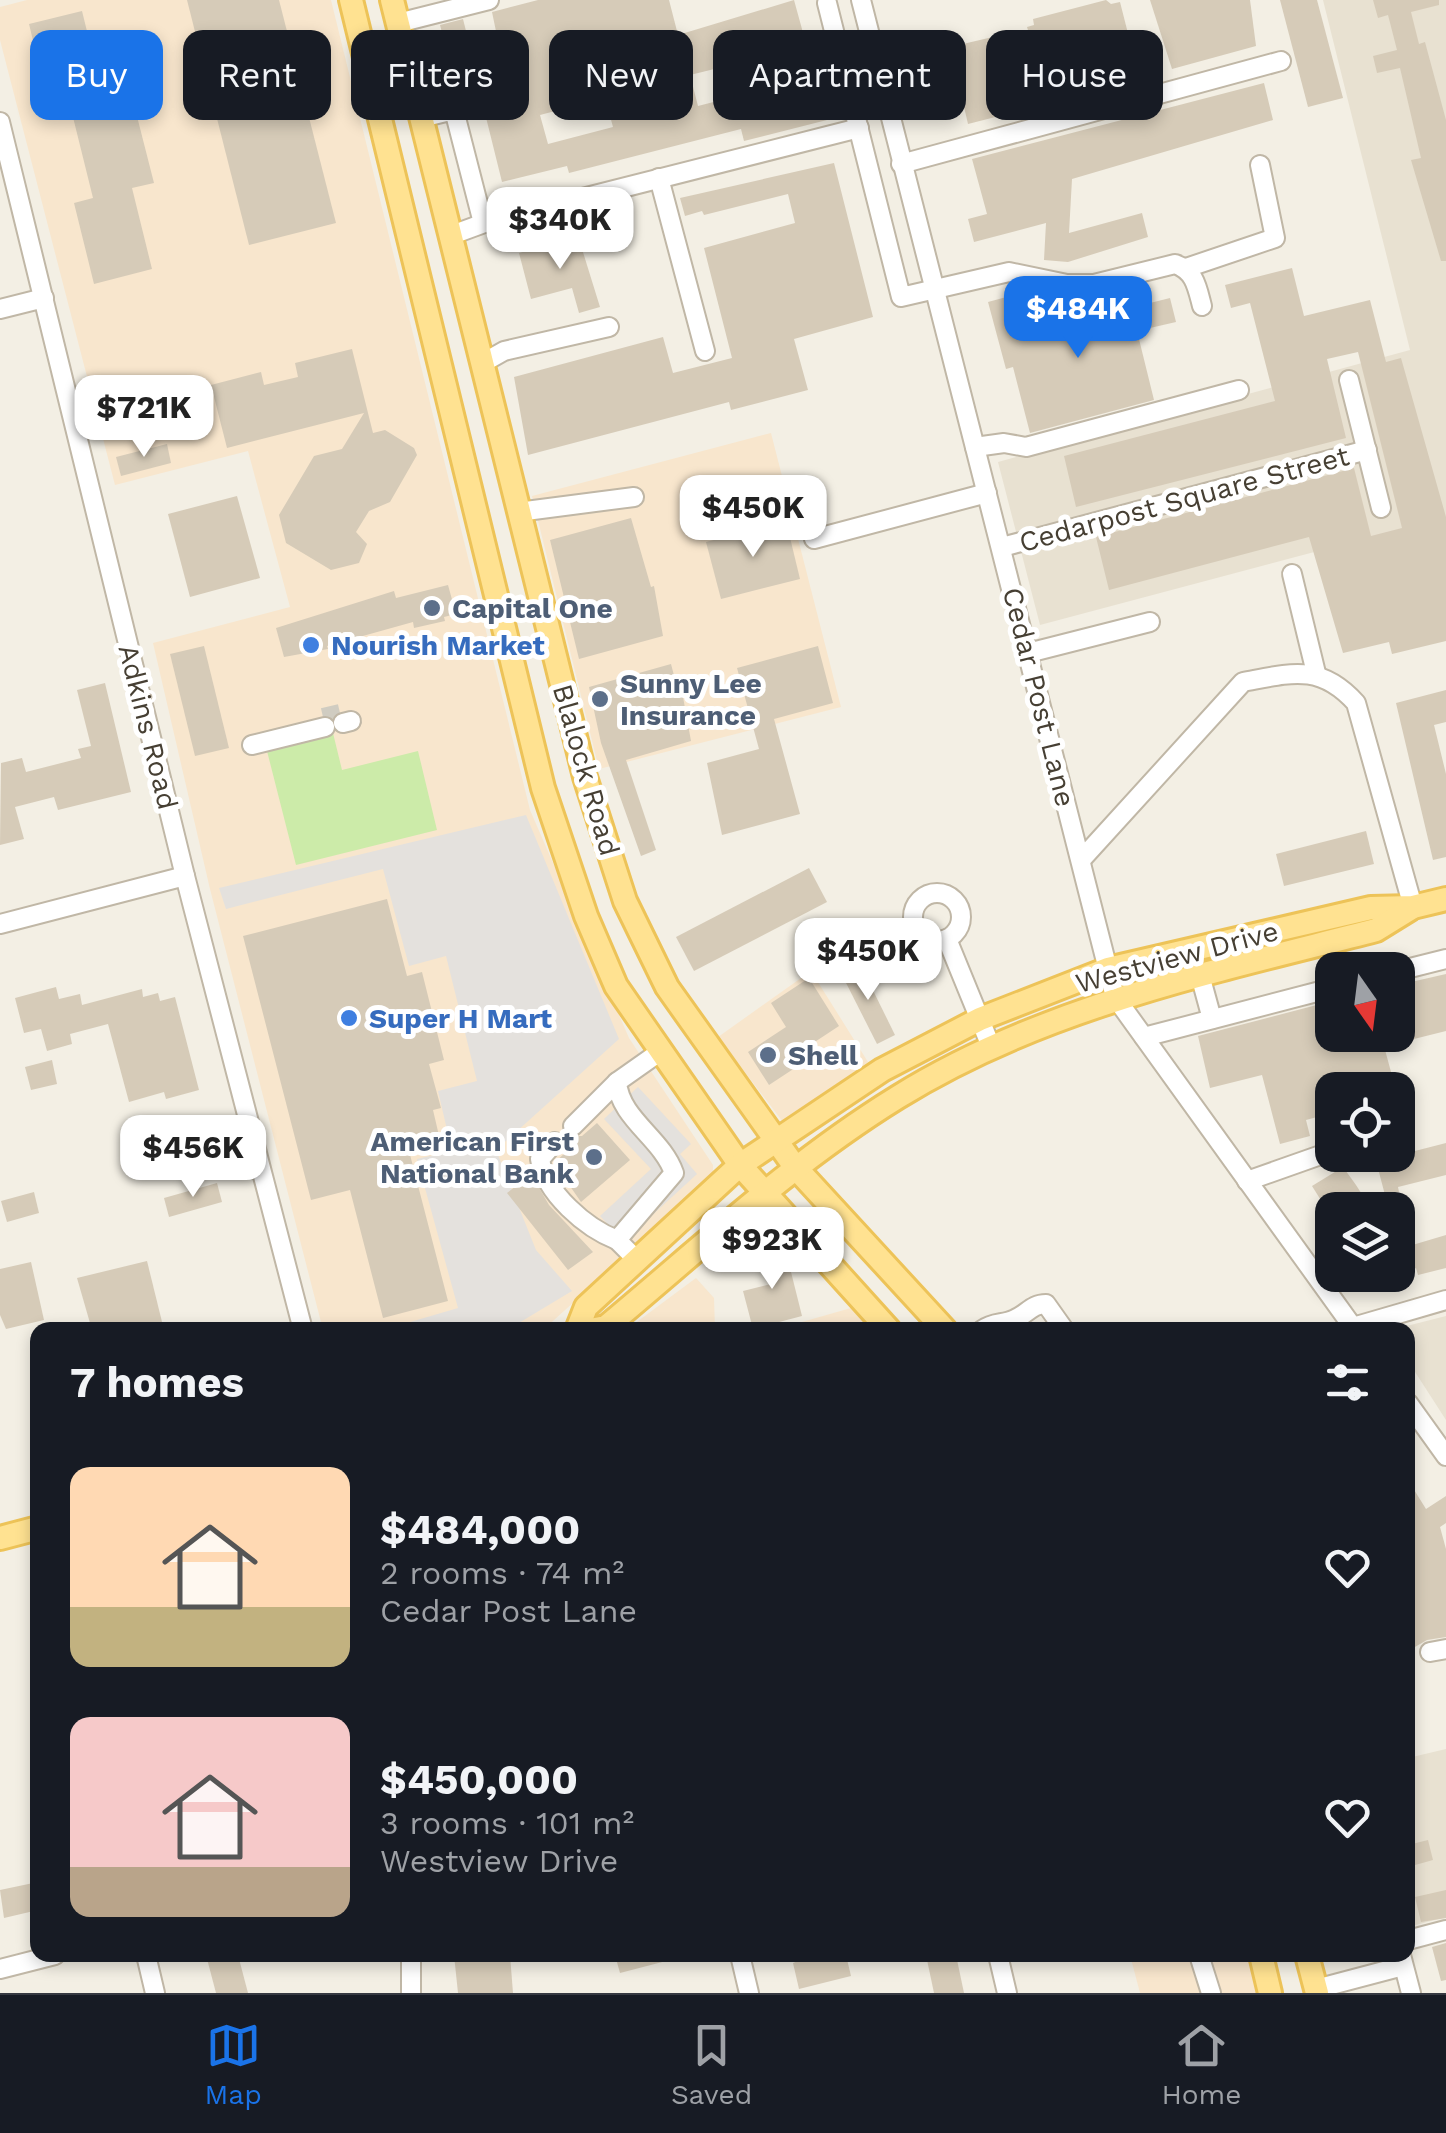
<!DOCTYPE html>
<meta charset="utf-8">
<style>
body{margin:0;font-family:"Work Sans",sans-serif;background:#242831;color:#f1f3f6;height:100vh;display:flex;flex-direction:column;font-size:38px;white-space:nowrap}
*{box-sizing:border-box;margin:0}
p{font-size:32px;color:#9ea1a6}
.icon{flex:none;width:55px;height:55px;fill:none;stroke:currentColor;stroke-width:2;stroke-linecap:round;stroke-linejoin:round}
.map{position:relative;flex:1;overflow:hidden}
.details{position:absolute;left:30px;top:1322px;width:1385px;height:640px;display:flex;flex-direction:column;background:#171b24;border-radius:20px;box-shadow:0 5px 15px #0003}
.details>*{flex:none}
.hud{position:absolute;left:30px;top:30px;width:1388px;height:90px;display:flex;gap:20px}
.needle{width:65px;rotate:166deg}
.controls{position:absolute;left:1315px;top:952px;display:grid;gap:20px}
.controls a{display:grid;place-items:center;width:100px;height:100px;border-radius:20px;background:#171b24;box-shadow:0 5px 15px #0003;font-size:50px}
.price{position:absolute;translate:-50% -85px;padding:0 22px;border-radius:20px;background:#fff;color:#222;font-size:32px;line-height:65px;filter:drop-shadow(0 2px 5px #0008)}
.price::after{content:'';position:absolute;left:50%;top:60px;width:30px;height:22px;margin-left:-15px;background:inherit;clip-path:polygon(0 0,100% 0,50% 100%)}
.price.on{background:#1a73e8;color:#fff}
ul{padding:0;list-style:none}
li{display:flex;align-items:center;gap:30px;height:250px;padding:0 40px}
li span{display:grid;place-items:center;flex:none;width:280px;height:200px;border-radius:20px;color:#555}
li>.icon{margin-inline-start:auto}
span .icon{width:120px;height:120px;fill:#fffc;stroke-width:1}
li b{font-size:42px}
h2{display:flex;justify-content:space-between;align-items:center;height:120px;padding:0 40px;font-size:42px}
.tag{padding:0 35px;border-radius:20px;background:#171b24;box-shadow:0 5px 15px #0003;font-size:35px;line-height:90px}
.tag.on{background:#1a73e8;color:#fff}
.tab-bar{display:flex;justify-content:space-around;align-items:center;height:140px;border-top:2px solid #363941;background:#171b24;font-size:28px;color:#9ea1a6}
.tab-bar a{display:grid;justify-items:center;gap:5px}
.tab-bar .on{color:#1a73e8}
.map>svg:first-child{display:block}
</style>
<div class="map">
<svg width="1446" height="1993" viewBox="0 0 1446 1993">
<rect width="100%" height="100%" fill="#f3efe4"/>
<g fill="#e8e1d1">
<path d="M1323,0H1446V517L1040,625L998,462L1410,350Z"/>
<path d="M1446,1316V1420L1408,1361V1330H1391Z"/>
<path d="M1446,1749V1917L1408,1927V1758Z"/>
</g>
<g fill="#f8e6cd">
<path d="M27,0H331L530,810L629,1038L713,1165V1176L543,1330H323L210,889L153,643L290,607L248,451L115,485L0,40V7Z"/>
<path d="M771,433L841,707L599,769L532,496Z"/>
<path d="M811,971L868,1062L783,1122L718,1037Z"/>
<path d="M696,1278L714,1298L715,1330H626Z"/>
<path d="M851,1308L870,1330H774Z"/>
<path d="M1130,1955H1249L1260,1993H1140Z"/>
</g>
<path fill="#cceba9" d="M333,733L342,770L418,751L437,830L296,865L267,751Z"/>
<g fill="#e4e1dd">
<path d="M526,815L619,1039L496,1150L536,1250L572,1291L507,1330H383L458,1308L417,1159L452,1151L438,1091L477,1081L446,956L409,966L383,869L226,909L219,888Z"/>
<path d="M638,1087L691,1144L680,1154L697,1174L624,1241L600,1216L651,1169L604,1119Z"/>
</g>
<g fill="#d6cbb8" fill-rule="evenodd">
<path d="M187,0H279L336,223L249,245Z"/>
<path d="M538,0H669L678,35L794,0L827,120L744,141L741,129L569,173L567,166L502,182L475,73L454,78L440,25L463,19L469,43L497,36L492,12ZM755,59L764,89L698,106L690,75ZM605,98L613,127L548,144L540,115Z"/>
<path d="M1106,0L1111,4L1120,2L1135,61H1130L1135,78L1050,101L1027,27L1034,25L1033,19Z"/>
<path d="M1150,0H1250L1256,46L1172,69Z"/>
<path d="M1280,0H1317L1343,98L1308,107Z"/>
<path d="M1373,0H1439V5L1411,12L1419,44L1425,42L1446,120V261H1441L1411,160L1421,158L1400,68L1377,73L1373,56L1397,50L1388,15L1378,18Z"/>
<path d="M82,11L102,92L129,85L154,183L132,188L152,269L94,284L74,203L93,198L69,101L49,106L29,24Z"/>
<path d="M997,36L1015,112L968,124L950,47Z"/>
<path d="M1264,83L1273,120L1072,179L1069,233L1142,213L1148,237L1068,262L1044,260L1046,223L974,242L968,219L987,214L972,159Z"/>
<path d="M834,163L873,317L794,339L808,390L731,410L729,402L528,455L514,377L663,337L673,373L732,358L704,248L795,223L788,194L704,215L702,211L685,216L680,198Z"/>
<path d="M578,236L600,307L579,313L572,288L531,299L519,253Z"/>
<path d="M1292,268L1304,316L1370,300L1386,362L1401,358L1446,517V641L1392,654L1389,642L1343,653L1309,537L1109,590L1096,537L1354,468L1371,536L1402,528L1358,352L1327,359L1346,438L1076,507L1064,456L1275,401L1250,303L1231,308L1225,285Z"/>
<path d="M1010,296L1016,319L1090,318L1170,298L1176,322L1137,331L1154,400L1030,433L1013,367L1006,369L988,302Z"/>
<path d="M352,349L373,433L385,430L414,448L417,455L390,502L369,511L356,532L367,544L359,563L331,570L286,543L279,515L314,456L342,449L364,413L227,448L211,385L261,372L264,385L298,377L295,363Z"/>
<path d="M167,444L171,463L121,476L116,457Z"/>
<path d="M237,496L260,578L190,597L168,514Z"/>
<path d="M631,518L651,587L654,586L663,636L579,659L550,540Z"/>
<path d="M786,521L800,579L721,599L706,542Z"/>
<path d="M448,585L456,614L444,617L445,621L414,628L413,622L327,646L328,649L284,657L276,628L394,591L396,598Z"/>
<path d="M204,646L229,748L195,756L170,654Z"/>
<path d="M818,646L833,703L774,719L800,814L722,835L707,763L759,749L737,668Z"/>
<path d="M671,664L677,687L681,686L691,741L626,760L656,850L641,856L601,743L589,687Z"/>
<path d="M105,683L131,792L58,810L54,797L15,807L24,839L0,845L1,763L22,758L26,772L81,758L78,749L91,746L77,690Z"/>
<path d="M1446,690V722L1434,725L1446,774V857L1433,860L1396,703Z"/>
<path d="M1366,831L1374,864L1284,886L1276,854Z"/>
<path d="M809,868L827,902L694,971L676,937Z"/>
<path d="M387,899L407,976L422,972L444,1060L429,1064L441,1108L433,1110L440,1140L408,1147L448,1301L383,1318L350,1190L311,1200L243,936Z"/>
<path d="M859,962L895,1035L877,1044L840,971Z"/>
<path d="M1446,974V1031L1398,1043V985Z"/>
<path d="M809,978L839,1026L798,1053L804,1062L769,1085L748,1052L786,1027L771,1003Z"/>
<path d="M56,987L59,999L80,994L82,1005L142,989L143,997L158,993L160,1001L175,997L199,1090L166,1099L164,1092L129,1102L108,1024L70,1034L72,1044L47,1051L41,1029L24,1033L15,998Z"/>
<path d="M1332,1001V1035H1381L1394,1083L1367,1090H1332V1113L1306,1120L1310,1136L1280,1144L1262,1075L1210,1088L1198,1036Z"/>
<path d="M52,1060L57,1084L31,1090L25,1067Z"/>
<path d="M597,1123L630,1160L581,1202L554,1163L565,1153L566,1136H582Z"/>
<path d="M1446,1143V1175L1398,1187L1399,1192L1385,1195L1376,1161Z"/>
<path d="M1343,1167L1356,1185L1372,1210H1327L1312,1186Z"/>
<path d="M531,1174L549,1205L593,1252L568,1270L507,1193Z"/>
<path d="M217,1183L222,1202L169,1217L164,1198Z"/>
<path d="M34,1192L39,1213L7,1222L1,1201Z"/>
<path d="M1446,1235V1268L1418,1275L1416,1268L1406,1274L1399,1249Z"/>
<path d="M764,1243L791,1272L802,1316L753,1329L743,1291L775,1283L750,1255Z"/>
<path d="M147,1261L164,1330H92L77,1278Z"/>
<path d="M31,1262L44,1320L6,1329L0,1315V1269Z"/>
<path d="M1408,1480L1426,1509L1446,1496V1523L1440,1527L1446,1549V1637L1427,1640L1408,1651Z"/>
<path d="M1428,1840L1433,1860L1408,1867V1845Z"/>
<path d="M38,1882V1910L4,1918L0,1890Z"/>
<path d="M1446,1890V1918L1421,1922L1415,1897Z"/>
<path d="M1446,1943V1980L1441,1981L1432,1947Z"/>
<path d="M206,1955H238L248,1993H216Z"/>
<path d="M454,1955H510L513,1993H458Z"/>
<path d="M615,1955H669L670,1960L620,1973Z"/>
<path d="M813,1955H846L851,1976L799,1989L793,1963Z"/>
<path d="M926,1955H956L964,1993H934Z"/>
</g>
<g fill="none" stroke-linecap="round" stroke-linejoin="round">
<path stroke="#d0ccc1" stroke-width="18" stroke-dasharray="18 9" stroke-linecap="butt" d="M323,717L340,713"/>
<defs>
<g id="minor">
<path d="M861,0L1115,997L1355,1330"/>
<path d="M827,3L901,297L1009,272L1067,284H1094L1175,264C1195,271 1197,287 1202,306"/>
<path d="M398,23L489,0"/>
<path d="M421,118L454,110L483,223"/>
<path d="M0,122L185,876L303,1330"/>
<path d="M901,164L1281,61"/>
<path d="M659,178L705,351"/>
<path d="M449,236L536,204L547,207L859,128"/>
<path d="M1186,268L1275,238L1260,165"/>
<path d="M0,309L44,298"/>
<path d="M481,364L504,351L609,327"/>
<path d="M1349,380L1381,508"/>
<path d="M975,447L1004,443L1026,447L1239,390"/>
<path d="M518,512L634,497"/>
<path d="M814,539L987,493"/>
<path d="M1002,547L1367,450"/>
<path d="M1292,574L1316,673"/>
<path d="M1028,653L1150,622"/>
<path d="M343,723L351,721"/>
<path d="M252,745L325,727"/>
<path d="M1081,860L1243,682C1291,673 1320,663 1356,703L1413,907"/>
<circle cx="937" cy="917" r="24"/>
<path d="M0,924L185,876"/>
<path d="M947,939L992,1049"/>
<path d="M1398,971L1446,959"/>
<path d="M1200,975L1212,1019"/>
<path d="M1144,1037L1332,988"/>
<path d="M573,1126L617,1082"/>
<path d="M555,1142L540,1159C545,1193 586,1228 617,1240"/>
<path d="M1247,1181L1332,1151"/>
<path d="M637,1260L617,1240L674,1173C662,1138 620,1119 617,1082L661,1051"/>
<path d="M1353,1327L1446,1300"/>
<path d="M982,1330C994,1321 1003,1325 1015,1319C1027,1314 1032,1304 1046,1304L1063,1328"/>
<path d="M1408,1403L1446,1456"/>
<path d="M1430,1652L1446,1649"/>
<path d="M1408,1940L1446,1930"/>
<path d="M146,1955L155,1993"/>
<path d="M411,1955V1993"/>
<path d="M740,1955L749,1993"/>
<path d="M998,1955L1007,1993"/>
<path d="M1199,1955L1211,1993"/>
<path d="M1401,1955L1411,1993"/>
<path d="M0,1969L55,1955"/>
<path d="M1316,1989L1403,1966"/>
</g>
<g id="major">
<path d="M351,0L543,788L586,916L616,986L740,1165L889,1330"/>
<path d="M392,0L585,777L625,901L667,987L795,1167L945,1330"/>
<path d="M577,1330L586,1307L740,1165L882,1070L980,1019L1108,969L1371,908L1413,907L1446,899"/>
<path d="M590,1330L606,1327C702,1247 791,1163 898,1097C1043,1007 1213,972 1376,930L1410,909"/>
<path d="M0,1538L38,1528"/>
<path d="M1261,1955L1270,1993"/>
<path d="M1307,1955L1317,1993"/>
</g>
</defs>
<use href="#minor" stroke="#c0b7a6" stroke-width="22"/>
<use href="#major" stroke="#edc358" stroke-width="28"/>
<use href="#minor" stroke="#fff" stroke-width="18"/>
<use href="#major" stroke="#ffe291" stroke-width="22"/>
</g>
<g fill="#5c6f8a" stroke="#fff" stroke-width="4">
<circle cx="432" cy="608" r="10"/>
<circle cx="600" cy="699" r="10"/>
<circle cx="768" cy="1055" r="10"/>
<circle cx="594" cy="1157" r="10"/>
</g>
<g fill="#3f7fe0" stroke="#fff" stroke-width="4">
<circle cx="311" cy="645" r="10"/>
<circle cx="349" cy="1018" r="10"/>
</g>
<g text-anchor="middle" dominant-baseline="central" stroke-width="10" stroke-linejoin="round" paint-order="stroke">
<g font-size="28" fill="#463f33" stroke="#fff">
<text transform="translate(1184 499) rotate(-15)">Cedarpost Square Street</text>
<text transform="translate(1039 697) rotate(76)">Cedar Post Lane</text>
<text transform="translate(148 727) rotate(76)">Adkins Road</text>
<text transform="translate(586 770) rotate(74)">Blalock Road</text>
<text transform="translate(1177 957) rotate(-15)">Westview Drive</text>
</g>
<g font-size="28" font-weight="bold" fill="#4e5e75" stroke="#fff" text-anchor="start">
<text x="452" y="608">Capital One</text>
<text x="620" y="683">Sunny Lee<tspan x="620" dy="32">Insurance</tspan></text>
<text x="788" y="1055">Shell</text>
<text x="574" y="1141" text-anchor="end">American First<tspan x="574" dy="32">National Bank</tspan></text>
</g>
<g font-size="28" font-weight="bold" fill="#366cbe" stroke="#fff" text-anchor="start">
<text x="331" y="645">Nourish Market</text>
<text x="369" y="1018">Super H Mart</text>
</g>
</g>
</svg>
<div class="controls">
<a><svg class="needle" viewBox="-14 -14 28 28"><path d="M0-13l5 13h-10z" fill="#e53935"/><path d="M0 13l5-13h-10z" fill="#9ea1a6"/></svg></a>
<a><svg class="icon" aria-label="locate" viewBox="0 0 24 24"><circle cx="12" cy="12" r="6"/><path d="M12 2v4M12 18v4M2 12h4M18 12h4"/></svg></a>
<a><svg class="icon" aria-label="layers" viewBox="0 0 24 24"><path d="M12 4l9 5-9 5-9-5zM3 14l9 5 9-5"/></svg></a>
</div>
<b class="price" style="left:560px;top:272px">$340K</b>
<b class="price on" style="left:1078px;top:361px">$484K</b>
<b class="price" style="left:144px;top:460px">$721K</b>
<b class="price" style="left:753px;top:560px">$450K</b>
<b class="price" style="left:868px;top:1003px">$450K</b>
<b class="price" style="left:193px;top:1200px">$456K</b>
<b class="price" style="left:772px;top:1292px">$923K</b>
<div class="hud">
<a class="tag on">Buy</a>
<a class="tag">Rent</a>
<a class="tag">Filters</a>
<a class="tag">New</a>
<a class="tag">Apartment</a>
<a class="tag">House</a>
</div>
<section class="details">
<h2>7 homes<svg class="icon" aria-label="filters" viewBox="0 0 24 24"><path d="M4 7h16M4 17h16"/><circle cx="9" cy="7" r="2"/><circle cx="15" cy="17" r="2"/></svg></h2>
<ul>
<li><span style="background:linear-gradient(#ffd9b3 70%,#c2b280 0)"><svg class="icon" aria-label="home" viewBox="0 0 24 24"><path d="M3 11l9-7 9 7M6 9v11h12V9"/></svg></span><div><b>$484,000</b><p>2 rooms · 74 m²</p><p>Cedar Post Lane</p></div><svg class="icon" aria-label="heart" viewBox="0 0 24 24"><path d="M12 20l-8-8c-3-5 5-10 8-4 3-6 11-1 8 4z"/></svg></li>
<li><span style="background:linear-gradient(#f6c9c9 75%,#b9a48a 0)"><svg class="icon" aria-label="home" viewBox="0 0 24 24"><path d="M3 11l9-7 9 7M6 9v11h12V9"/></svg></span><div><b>$450,000</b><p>3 rooms · 101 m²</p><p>Westview Drive</p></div><svg class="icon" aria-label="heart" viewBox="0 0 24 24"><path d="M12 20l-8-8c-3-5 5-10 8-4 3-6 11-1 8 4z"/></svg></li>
</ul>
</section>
</div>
<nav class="tab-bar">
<a class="on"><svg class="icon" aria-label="map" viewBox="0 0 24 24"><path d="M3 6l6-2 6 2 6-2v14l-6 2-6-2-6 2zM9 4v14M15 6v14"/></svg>Map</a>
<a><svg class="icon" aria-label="saved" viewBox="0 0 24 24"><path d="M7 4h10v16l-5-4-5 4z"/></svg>Saved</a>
<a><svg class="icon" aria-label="home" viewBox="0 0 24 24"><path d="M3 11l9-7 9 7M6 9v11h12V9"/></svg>Home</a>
</nav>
